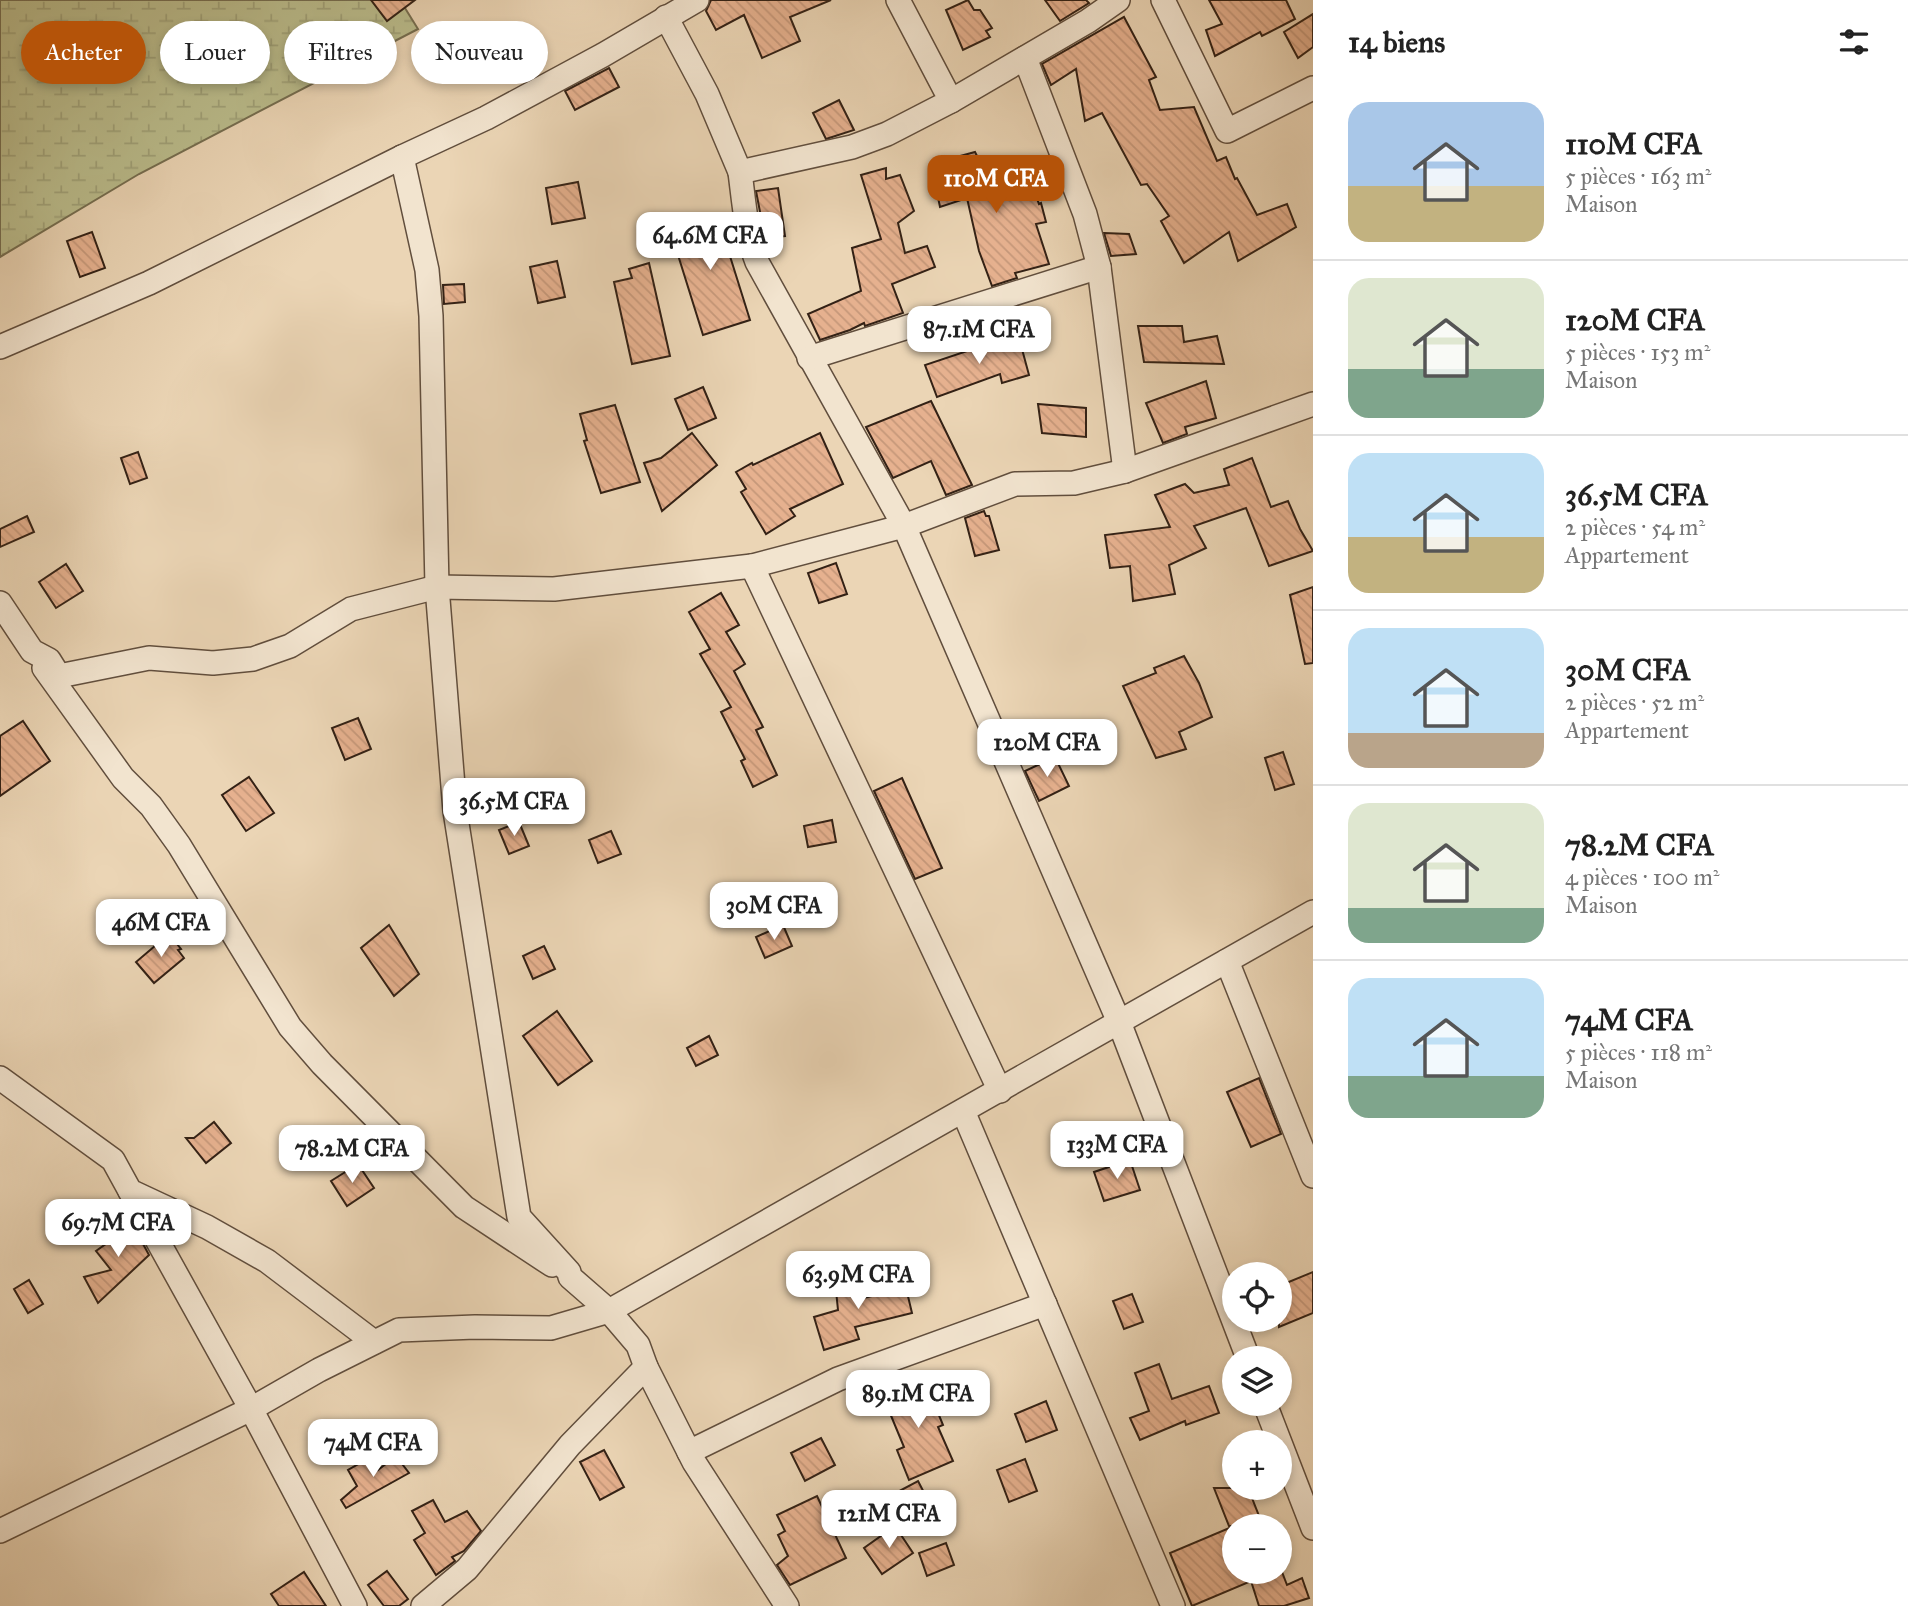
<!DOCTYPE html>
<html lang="fr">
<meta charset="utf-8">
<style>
body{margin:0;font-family:"IM FELL Great Primer",serif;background:#f6f6f6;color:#222;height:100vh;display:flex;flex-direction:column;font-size:26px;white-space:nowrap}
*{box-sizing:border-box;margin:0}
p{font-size:23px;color:#767676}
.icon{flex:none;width:38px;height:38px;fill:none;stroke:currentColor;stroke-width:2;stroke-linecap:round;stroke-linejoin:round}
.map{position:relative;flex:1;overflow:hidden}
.details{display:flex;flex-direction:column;background:#fff;width:595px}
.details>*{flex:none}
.banner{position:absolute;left:21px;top:21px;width:665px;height:63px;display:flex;gap:14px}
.buttons{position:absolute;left:1222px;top:1262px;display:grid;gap:14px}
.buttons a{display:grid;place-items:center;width:70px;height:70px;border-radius:50%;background:#fff;box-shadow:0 4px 10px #0003;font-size:35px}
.price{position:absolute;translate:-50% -60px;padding:0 16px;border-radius:14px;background:#fff;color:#222;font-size:23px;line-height:46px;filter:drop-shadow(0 2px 4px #0008)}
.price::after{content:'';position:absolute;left:50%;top:42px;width:21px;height:16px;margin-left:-10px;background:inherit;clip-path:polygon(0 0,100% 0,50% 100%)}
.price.on{background:#b45309;color:#fff}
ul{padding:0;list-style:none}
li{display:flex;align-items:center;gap:21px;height:175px;padding:0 35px}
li+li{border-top:2px solid #e0e0e0}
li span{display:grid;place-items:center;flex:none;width:196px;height:140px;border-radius:21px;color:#555}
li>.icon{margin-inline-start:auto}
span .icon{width:84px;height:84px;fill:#fffc;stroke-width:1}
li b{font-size:30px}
h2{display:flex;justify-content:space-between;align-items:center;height:84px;padding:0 35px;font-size:30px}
.pill{padding:0 24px;border-radius:32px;background:#fff;box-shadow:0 4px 10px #0003;font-size:24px;line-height:63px}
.pill.on{background:#b45309;color:#fff}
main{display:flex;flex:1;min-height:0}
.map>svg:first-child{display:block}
</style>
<main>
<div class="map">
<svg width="1313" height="1606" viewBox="0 0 1313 1606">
<defs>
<pattern id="wetland-marsh" width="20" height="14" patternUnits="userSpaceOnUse" patternTransform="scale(1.75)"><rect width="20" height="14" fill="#babc8c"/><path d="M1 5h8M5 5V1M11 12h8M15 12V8" fill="none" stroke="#a0a178"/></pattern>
<pattern id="building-back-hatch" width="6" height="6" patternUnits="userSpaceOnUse" patternTransform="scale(1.75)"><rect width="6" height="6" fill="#e6b18f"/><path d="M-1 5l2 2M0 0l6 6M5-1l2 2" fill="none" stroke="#c6987a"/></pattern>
</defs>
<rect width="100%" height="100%" fill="#ebd5b5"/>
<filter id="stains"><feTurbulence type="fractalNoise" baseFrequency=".00286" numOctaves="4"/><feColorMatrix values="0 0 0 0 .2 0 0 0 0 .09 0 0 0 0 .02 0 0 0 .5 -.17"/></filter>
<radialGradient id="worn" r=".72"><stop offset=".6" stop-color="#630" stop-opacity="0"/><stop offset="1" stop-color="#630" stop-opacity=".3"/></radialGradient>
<path fill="url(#wetland-marsh)" stroke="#766e50" stroke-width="2" d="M0,0H400L418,29L139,174L0,257Z"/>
<g fill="url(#building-back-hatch)" stroke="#332115" stroke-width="2">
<path d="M371,0H415L387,21Z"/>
<path d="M711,0H831L790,17L800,41L762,58L744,15L716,30L706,11Z"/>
<path d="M968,0L974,10H980L992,28L986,31L990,37L963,50L946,10Z"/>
<path d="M1045,0H1086L1089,3L1060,21Z"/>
<path d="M1209,0H1286L1295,19L1262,36L1260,32L1215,56L1206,30L1222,24Z"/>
<path d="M1313,14V47L1298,58L1284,32Z"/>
<path d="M1124,17L1156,77L1149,80L1160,110L1194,107L1217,161L1226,157L1235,179L1237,178L1257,215L1287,204L1296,227L1238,261L1229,232L1184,263L1161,221L1169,216L1147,184L1141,185L1102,113L1085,121L1076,69L1051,85L1042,64Z"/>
<path d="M609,68L619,87L575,110L565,91Z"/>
<path d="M839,100L854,130L826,139L813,113Z"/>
<path d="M975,152L989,180L1027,171L1039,204L1041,203L1046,222L1036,224L1049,264L1015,273L1017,278L992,286L979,251L967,198L940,207L931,164Z"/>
<path d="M886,168V179L900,175L914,211L898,223L905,253L927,246L935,267L892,284L903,313L865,326L864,323L850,330L820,340L808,314L861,291L852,248L881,239L861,175Z"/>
<path d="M578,182L585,218L552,224L546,188Z"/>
<path d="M778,188L785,236L775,237L776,246L767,248L756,191Z"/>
<path d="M701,214L705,230L732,222L739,251L729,253L750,320L703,335L668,223Z"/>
<path d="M92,232L105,268L80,277L67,241Z"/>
<path d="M1104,233L1129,234L1136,254L1111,256Z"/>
<path d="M557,261L565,297L538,303L530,267Z"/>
<path d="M649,263L670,356L632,364L614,282L632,278L629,269Z"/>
<path d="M464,284L465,302L444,304L443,285Z"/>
<path d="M1138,326H1182L1184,342L1217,336L1224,364L1144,362Z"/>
<path d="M1019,338L1029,375L1002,383L1000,374L937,397L925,365L997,341Z"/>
<path d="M1206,381L1216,418L1185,427L1187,434L1163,443L1146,403Z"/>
<path d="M703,387L716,418L688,430L675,399Z"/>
<path d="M931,401L972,485L946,495L931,461L893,478L866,427Z"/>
<path d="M1038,404L1086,408V437L1042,433Z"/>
<path d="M615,405L640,482L601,493L584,441L587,440L580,414Z"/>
<path d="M692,433L717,465L662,511L644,463L661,458Z"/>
<path d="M820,433L843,484L790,509L795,516L766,534L741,492L746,489L736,472L752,463L753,465Z"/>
<path d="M138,452L147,478L130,484L121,458Z"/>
<path d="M1252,458L1271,507L1288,501L1300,529L1313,551L1269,566L1246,508L1194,526L1206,548L1169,565L1175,594L1133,601L1130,566L1110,568L1105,535L1170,527L1155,495L1185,484L1194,493L1229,485L1224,469Z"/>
<path d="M984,511L986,516H989L999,550L975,556L965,518Z"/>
<path d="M27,516L34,532L0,547V529Z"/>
<path d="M836,563L847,594L819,603L808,573Z"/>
<path d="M66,564L83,591L56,608L39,582Z"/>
<path d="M1313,587V663L1305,664L1290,595Z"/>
<path d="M721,593L739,625L726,632L745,664L734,671L763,727L756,730L777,775L753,787L741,761L745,759L721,712L731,707L700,654L710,649L689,612Z"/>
<path d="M1184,656L1199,683L1212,717L1179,732L1186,749L1156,758L1123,686L1156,673L1154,668Z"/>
<path d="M358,718L371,749L345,760L332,728Z"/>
<path d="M23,721L50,761L0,796V736Z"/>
<path d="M1283,752L1294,784L1275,790L1265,758Z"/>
<path d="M1055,757L1069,786L1039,801L1025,771Z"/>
<path d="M249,777L274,813L246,831L222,795Z"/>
<path d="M902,778L942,868L915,879L874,791Z"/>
<path d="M832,820L836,842L808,847L804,826Z"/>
<path d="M519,822L529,846L509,854L499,830Z"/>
<path d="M611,831L621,854L598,863L589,840Z"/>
<path d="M389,925L419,974L394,996L361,948Z"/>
<path d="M783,925L792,946L765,958L756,937Z"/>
<path d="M169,934L181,949L178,950L184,958L154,983L136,962Z"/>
<path d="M544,946L555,969L533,979L523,956Z"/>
<path d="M557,1011L592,1061L558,1085L523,1036Z"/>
<path d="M709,1036L718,1055L696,1066L687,1048Z"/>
<path d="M1259,1078L1281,1134L1251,1147L1227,1092Z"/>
<path d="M214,1122L231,1143L206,1163L186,1138H194Z"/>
<path d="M1130,1160L1140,1190L1104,1201L1094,1172Z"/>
<path d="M358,1164L374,1188L347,1206L331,1181Z"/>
<path d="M127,1214L149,1255L98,1303L84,1277L111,1270L96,1251L117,1236L110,1228Z"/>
<path d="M852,1269L855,1300L906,1288L912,1313L855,1327L859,1339L824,1350L814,1317L838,1310L834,1271Z"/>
<path d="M1313,1272V1313L1279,1327V1286Z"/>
<path d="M29,1280L43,1304L28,1313L14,1289Z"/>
<path d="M1132,1294L1143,1322L1124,1329L1113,1301Z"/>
<path d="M1159,1364L1172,1399L1209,1386L1219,1413L1186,1425L1185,1421L1140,1440L1130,1418L1149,1411L1135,1373Z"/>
<path d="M912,1382L915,1391L927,1386L943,1425L938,1427L953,1461L909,1480L897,1450L904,1447L882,1394Z"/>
<path d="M1046,1401L1057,1430L1026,1442L1015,1414Z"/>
<path d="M821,1438L835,1465L805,1481L791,1453Z"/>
<path d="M604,1450L624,1487L600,1500L580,1462Z"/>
<path d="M396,1456L409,1473L346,1508L341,1500L357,1486L348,1470L371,1457L378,1470Z"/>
<path d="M1025,1459L1037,1491L1009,1502L997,1470Z"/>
<path d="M918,1481L931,1506L903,1520L890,1496Z"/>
<path d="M1214,1488H1248L1263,1526H1229Z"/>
<path d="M817,1496L846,1558L790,1585L777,1565L788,1556L778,1535L785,1531L777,1515Z"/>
<path d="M433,1500L445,1522L467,1511L481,1531L464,1551L452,1557L455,1561L436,1575L414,1540L425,1533L412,1511Z"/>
<path d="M895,1526L913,1553L882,1574L864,1548Z"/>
<path d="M1234,1526V1572H1282L1287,1585L1302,1578L1309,1598L1284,1606H1259L1251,1581L1192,1606L1170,1553Z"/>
<path d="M946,1543L954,1565L927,1576L919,1553Z"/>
<path d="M387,1571L408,1599L399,1606H384L368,1585Z"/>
<path d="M304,1572L326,1606H279L271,1594Z"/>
</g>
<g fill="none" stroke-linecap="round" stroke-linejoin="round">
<defs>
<g id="minor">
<path d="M898,0L951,101L887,134L852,147L740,172C744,203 746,233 757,262L904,526L1119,1022L1248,1358"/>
<path d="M1163,0L1227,131L1313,88"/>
<path d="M666,17L707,94L740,172"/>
<path d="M1025,58L1085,214L1099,267L1125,471"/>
<path d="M951,101L1088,21L1118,0"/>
<path d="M402,157L427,270L431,316L437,587L455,811L519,1217L569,1272L570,1277L609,1311L638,1345L646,1367L694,1462L787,1606"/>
<path d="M0,347L149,283L402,157L486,118L603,55L697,0"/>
<path d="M809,358L1099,267"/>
<path d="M752,566L1000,1091"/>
<path d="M0,603L32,651L49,660L59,676L149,658L213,663L253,659L290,646L351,609L437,587L554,589L752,566L904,526L1015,484L1074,483L1125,471L1313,404"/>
<path d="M44,668L123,778L151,806L179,845L290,1027L322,1064L464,1207L552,1265"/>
<path d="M1227,961L1313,1176"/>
<path d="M0,1078L113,1160L130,1191L207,1227L267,1261L374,1342"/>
<path d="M963,1111L1173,1606"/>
<path d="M130,1191L251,1409L355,1606"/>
<path d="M1265,1404L1313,1528"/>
<path d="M689,1452L838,1379L1045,1304"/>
<path d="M0,1531L251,1409L319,1370L399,1330L475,1327L551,1328L609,1311L1313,912"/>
<path d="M423,1606L467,1569L570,1445L646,1367"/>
</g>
</defs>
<use href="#minor" stroke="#614e3d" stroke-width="26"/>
<use href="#minor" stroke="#f2e4cf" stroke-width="23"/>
</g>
<rect width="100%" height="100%" filter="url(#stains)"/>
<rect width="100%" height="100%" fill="url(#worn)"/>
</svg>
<div class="buttons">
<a><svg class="icon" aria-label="locate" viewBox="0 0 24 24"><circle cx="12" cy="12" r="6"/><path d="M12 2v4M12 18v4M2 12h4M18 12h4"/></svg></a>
<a><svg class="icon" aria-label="layers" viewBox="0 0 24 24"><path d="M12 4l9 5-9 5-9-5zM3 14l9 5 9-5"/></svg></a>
<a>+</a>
<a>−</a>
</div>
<b class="price on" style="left:996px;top:215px">110M CFA</b>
<b class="price" style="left:710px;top:272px">64.6M CFA</b>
<b class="price" style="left:979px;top:366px">87.1M CFA</b>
<b class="price" style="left:1047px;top:779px">120M CFA</b>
<b class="price" style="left:514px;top:838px">36.5M CFA</b>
<b class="price" style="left:774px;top:942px">30M CFA</b>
<b class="price" style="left:161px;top:959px">46M CFA</b>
<b class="price" style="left:1117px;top:1181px">133M CFA</b>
<b class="price" style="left:352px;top:1185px">78.2M CFA</b>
<b class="price" style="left:118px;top:1259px">69.7M CFA</b>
<b class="price" style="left:858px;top:1311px">63.9M CFA</b>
<b class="price" style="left:918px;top:1430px">89.1M CFA</b>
<b class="price" style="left:373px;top:1479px">74M CFA</b>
<b class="price" style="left:889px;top:1550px">121M CFA</b>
<div class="banner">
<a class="pill on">Acheter</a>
<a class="pill">Louer</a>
<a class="pill">Filtres</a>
<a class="pill">Nouveau</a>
</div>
</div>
<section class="details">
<h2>14 biens<svg class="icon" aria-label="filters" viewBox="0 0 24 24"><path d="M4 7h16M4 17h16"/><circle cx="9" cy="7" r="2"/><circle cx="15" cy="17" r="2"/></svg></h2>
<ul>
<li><span style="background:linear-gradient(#a9c7e8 60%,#c2b280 0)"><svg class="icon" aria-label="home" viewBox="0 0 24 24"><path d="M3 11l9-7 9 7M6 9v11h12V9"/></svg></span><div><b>110M CFA</b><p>5 pièces · 163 m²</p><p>Maison</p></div></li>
<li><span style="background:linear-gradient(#dfe7d0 65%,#7fa58c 0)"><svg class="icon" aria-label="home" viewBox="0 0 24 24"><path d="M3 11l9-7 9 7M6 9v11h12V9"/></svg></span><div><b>120M CFA</b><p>5 pièces · 153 m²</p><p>Maison</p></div></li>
<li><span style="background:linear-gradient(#bfe0f5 60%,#c2b280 0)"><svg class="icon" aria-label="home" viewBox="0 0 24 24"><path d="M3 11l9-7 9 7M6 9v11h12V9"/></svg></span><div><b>36.5M CFA</b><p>2 pièces · 54 m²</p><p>Appartement</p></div></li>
<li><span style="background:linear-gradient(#bfe0f5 75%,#b9a48a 0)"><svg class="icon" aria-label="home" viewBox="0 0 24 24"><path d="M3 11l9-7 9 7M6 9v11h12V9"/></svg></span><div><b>30M CFA</b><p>2 pièces · 52 m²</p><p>Appartement</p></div></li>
<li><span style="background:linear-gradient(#dfe7d0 75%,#7fa58c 0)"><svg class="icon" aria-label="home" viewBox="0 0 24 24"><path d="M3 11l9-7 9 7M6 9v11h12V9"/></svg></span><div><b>78.2M CFA</b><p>4 pièces · 100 m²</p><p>Maison</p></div></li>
<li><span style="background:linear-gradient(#bfe0f5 70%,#7fa58c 0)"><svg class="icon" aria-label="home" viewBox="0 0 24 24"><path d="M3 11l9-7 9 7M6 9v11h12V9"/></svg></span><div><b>74M CFA</b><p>5 pièces · 118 m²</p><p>Maison</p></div></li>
</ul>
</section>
</main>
